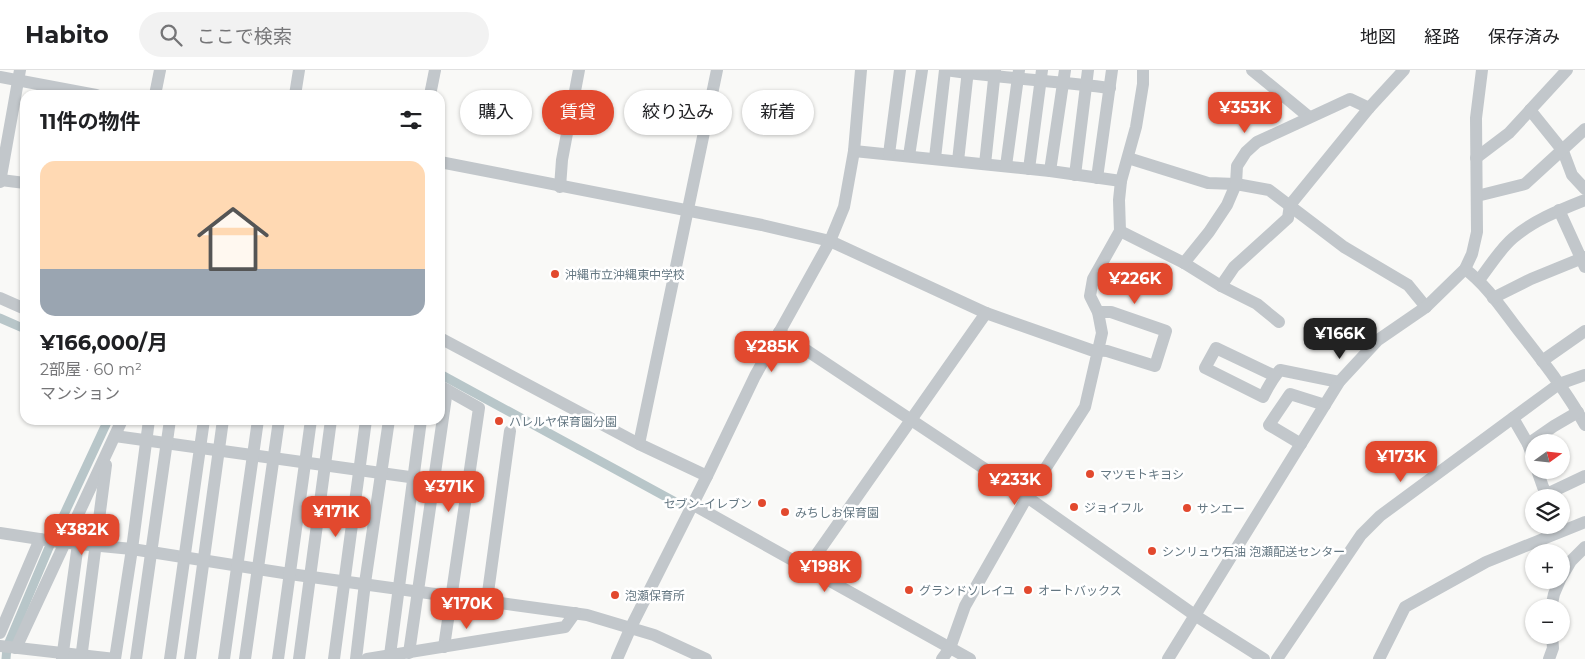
<!DOCTYPE html>
<html lang="ja">
<meta charset="utf-8">
<style>
body{margin:0;font-family:Montserrat,"Noto Sans JP",sans-serif;background:#f2f2f2;color:#202124;height:100vh;display:flex;flex-direction:column;font-size:19px;white-space:nowrap}
*{box-sizing:border-box;margin:0}
p{font-size:16px;color:#757577}
.icon{flex:none;width:28px;height:28px;fill:none;stroke:currentColor;stroke-width:2;stroke-linecap:round;stroke-linejoin:round}
.map{position:relative;flex:1;overflow:hidden}
.drawer{position:absolute;left:20px;top:20px;width:425px;height:335px;display:flex;flex-direction:column;background:#fff;border-radius:15px;box-shadow:0 1px 4px #0004}
.drawer>*{flex:none}
.hud{position:absolute;left:460px;top:20px;width:475px;height:45px;display:flex;gap:10px}
.needle{width:32px;rotate:75deg}
.buttons{position:absolute;left:1525px;top:364px;display:grid;gap:10px}
.buttons a{display:grid;place-items:center;width:45px;height:45px;border-radius:50%;background:#fff;box-shadow:0 1px 4px #0004;font-size:25px}
.price{position:absolute;translate:-50% -42px;padding:0 11px;border-radius:10px;background:#e2492e;color:#fff;font-size:16px;line-height:32px;filter:drop-shadow(0 1px 2px #0008)}
.price::after{content:'';position:absolute;left:50%;top:30px;width:15px;height:11px;margin-left:-8px;background:inherit;clip-path:polygon(0 0,100% 0,50% 100%)}
.price.selected{background:#222;color:#fff}
ul{padding:0;list-style:none}
li{display:grid;align-content:center;gap:10px;height:265px;padding:0 20px}
li+li{border-top:1px solid #e0e0e0}
li span{display:grid;place-items:center;height:155px;border-radius:15px;color:#555}
li>.icon{margin-inline-start:auto}
span .icon{width:90px;height:90px;fill:#fffc;stroke-width:1}
li b{font-size:21px}
h2{display:flex;justify-content:space-between;align-items:center;height:60px;padding:0 20px;font-size:21px}
.pill{padding:0 18px;border-radius:22px;background:#fff;box-shadow:0 1px 4px #0004;font-size:18px;line-height:45px}
.pill.selected{background:#e2492e;color:#fff}
header{display:flex;align-items:center;gap:30px;box-sizing:border-box;height:70px;padding:0 25px;background:#fff;border-bottom:1px solid #e0e0e0}
header strong{font-size:24px}
nav{display:flex;gap:28px;margin-inline-start:auto;font-size:18px}
.search{width:350px;height:45px;background:#f2f2f2;display:flex;align-items:center;gap:12px;box-sizing:border-box;padding:0 18px;border-radius:28px;color:#757577;font-size:19px}
.map>svg:first-child{display:block}
</style>
<header>
<strong>Habito</strong>
<div class="search"><svg class="icon" aria-label="search" viewBox="0 0 24 24"><circle cx="10" cy="10" r="6"/><path d="M15 15l6 6"/></svg>ここで検索</div>
<nav><a>地図</a><a>経路</a><a>保存済み</a></nav>
</header>
<div class="map">
<svg width="1585" height="589" viewBox="0 0 1585 589">
<rect width="100%" height="100%" fill="#f9f9f7"/>
<g fill="none" stroke-linecap="round" stroke-linejoin="round">
<g stroke="#b8c6c9" stroke-width="9">
<path d="M0,248L25,259"/>
<path d="M440,304L679,434"/>
<path d="M6,589L7,577L53,468L108,350"/>
</g>
<g stroke="#c2c7cb" stroke-width="12">
<path d="M946,0C1001,8 1055,11 1110,18"/>
<path d="M1252,0L1309,47"/>
<path d="M0,7L96,25"/>
<path d="M155,25L160,0"/>
<path d="M295,25L299,0"/>
<path d="M430,25L435,0"/>
<path d="M1530,40L1563,81L1572,105L1585,119"/>
<path d="M854,81L1050,101L1121,111"/>
<path d="M889,84L900,0"/>
<path d="M909,86L922,0"/>
<path d="M935,88L945,0"/>
<path d="M1128,88L1208,113L1236,114L1269,120L1344,177L1408,215L1426,237"/>
<path d="M1476,88L1509,63L1567,0"/>
<path d="M958,91L968,0"/>
<path d="M440,92L762,155L830,171L986,243L1091,280L1107,281L1155,296L1166,261L1111,242H1098"/>
<path d="M985,94L995,0"/>
<path d="M1006,96L1019,0"/>
<path d="M1029,99L1042,0"/>
<path d="M1050,101L1065,0"/>
<path d="M1075,105L1088,0"/>
<path d="M1097,108L1112,0"/>
<path d="M1,110L25,113"/>
<path d="M0,112L20,0"/>
<path d="M560,117L562,90L579,0"/>
<path d="M1477,126L1525,114L1585,59"/>
<path d="M1559,140L1585,197"/>
<path d="M1120,161L1184,193L1221,216L1257,234L1279,252"/>
<path d="M1184,193L1209,162L1227,135L1236,114L1237,96L1246,82L1257,72L1350,29L1369,38"/>
<path d="M1465,199C1486,215 1500,236 1516,257C1540,288 1566,320 1585,355"/>
<path d="M1479,210C1490,196 1500,179 1513,168C1534,150 1560,140 1585,130"/>
<path d="M1221,216L1234,197L1288,148L1290,135L1369,38L1404,0"/>
<path d="M0,228L25,239"/>
<path d="M1493,228L1531,209L1585,187"/>
<path d="M779,262L1027,427L1196,546L1264,589"/>
<path d="M440,268L639,374L707,406"/>
<path d="M1542,291L1585,261"/>
<path d="M1275,306L1216,278L1205,298L1263,327C1268,317 1272,309 1280,300L1339,312"/>
<path d="M440,316L479,338L444,577"/>
<path d="M1513,348L1528,374L1534,391"/>
<path d="M115,366L467,415"/>
<path d="M639,374L717,0"/>
<path d="M1301,374L1269,355L1290,324L1325,335"/>
<path d="M1528,374L1554,356L1578,342"/>
<path d="M1537,400L1543,417L1547,424L1585,406"/>
<path d="M692,434L970,589"/>
<path d="M0,463L59,472L132,479L290,504L587,545L654,565L706,589"/>
<path d="M807,498L986,243"/>
<path d="M1561,508L1571,491L1585,477"/>
<path d="M487,530L510,361"/>
<path d="M1551,538L1554,524L1560,510"/>
<path d="M0,563L40,469"/>
<path d="M0,576L115,589"/>
<path d="M16,578L122,350"/>
<path d="M409,583L447,320"/>
<path d="M390,585L421,350"/>
<path d="M62,589L78,474"/>
<path d="M81,589L106,395"/>
<path d="M115,589L132,479L149,350"/>
<path d="M136,589L170,350"/>
<path d="M170,589L204,350"/>
<path d="M190,589L223,350"/>
<path d="M224,589L258,350"/>
<path d="M245,589L279,350"/>
<path d="M278,589L311,350"/>
<path d="M299,589L331,350"/>
<path d="M334,589L366,350"/>
<path d="M356,589L365,513L389,350"/>
<path d="M367,589L565,557L575,543"/>
<path d="M617,589L631,557L707,406L755,306L830,171L844,137L854,81L861,0"/>
<path d="M942,589L950,578L965,536L1027,427L1085,337L1102,263L1098,242L1090,226L1093,209L1120,161L1119,130L1121,111L1136,57L1143,14V0"/>
<path d="M1168,589L1339,312L1378,270L1426,237L1465,199L1472,184L1477,162L1476,48L1482,0"/>
<path d="M1277,589L1361,465L1380,446L1544,325L1559,314L1585,305"/>
<path d="M1379,589L1405,537L1486,492L1585,452"/>
<path d="M1549,589L1553,578L1552,565"/>
</g>
</g>
<g fill="#e2492e" stroke="#fff" stroke-width="2">
<circle cx="555" cy="204" r="5"/>
<circle cx="499" cy="351" r="5"/>
<circle cx="1090" cy="404" r="5"/>
<circle cx="762" cy="433" r="5"/>
<circle cx="1074" cy="437" r="5"/>
<circle cx="1187" cy="438" r="5"/>
<circle cx="785" cy="442" r="5"/>
<circle cx="1152" cy="481" r="5"/>
<circle cx="909" cy="520" r="5"/>
<circle cx="1028" cy="520" r="5"/>
<circle cx="615" cy="525" r="5"/>
</g>
<g text-anchor="middle" dominant-baseline="central" stroke-width="5" stroke-linejoin="round" paint-order="stroke">
<g font-size="12" fill="#647782" stroke="#fff" text-anchor="start">
<text x="565" y="204">沖縄市立沖縄東中学校</text>
<text x="509" y="351">ハレルヤ保育園分園</text>
<text x="1100" y="404">マツモトキヨシ</text>
<text x="752" y="433" text-anchor="end">セブン-イレブン</text>
<text x="1084" y="437">ジョイフル</text>
<text x="1197" y="438">サンエー</text>
<text x="795" y="442">みちしお保育園</text>
<text x="1162" y="481">シンリュウ石油 泡瀬配送センター</text>
<text x="919" y="520">グランドソレイユ</text>
<text x="1038" y="520">オートバックス</text>
<text x="625" y="525">泡瀬保育所</text>
</g>
</g>
</svg>
<div class="buttons">
<a><svg class="needle" viewBox="-14 -14 28 28"><path d="M0-13l5 13h-10z" fill="#e53935"/><path d="M0 13l5-13h-10z" fill="#757577"/></svg></a>
<a><svg class="icon" aria-label="layers" viewBox="0 0 24 24"><path d="M12 4l9 5-9 5-9-5zM3 14l9 5 9-5"/></svg></a>
<a>+</a>
<a>−</a>
</div>
<b class="price" style="left:1245px;top:64px">¥353K</b>
<b class="price" style="left:1135px;top:235px">¥226K</b>
<b class="price selected" style="left:1340px;top:290px">¥166K</b>
<b class="price" style="left:772px;top:303px">¥285K</b>
<b class="price" style="left:1401px;top:413px">¥173K</b>
<b class="price" style="left:1015px;top:436px">¥233K</b>
<b class="price" style="left:449px;top:443px">¥371K</b>
<b class="price" style="left:336px;top:468px">¥171K</b>
<b class="price" style="left:82px;top:486px">¥382K</b>
<b class="price" style="left:825px;top:523px">¥198K</b>
<b class="price" style="left:467px;top:560px">¥170K</b>
<div class="hud">
<a class="pill">購入</a>
<a class="pill selected">賃貸</a>
<a class="pill">絞り込み</a>
<a class="pill">新着</a>
</div>
<section class="drawer">
<h2>11件の物件<svg class="icon" aria-label="filters" viewBox="0 0 24 24"><path d="M4 7h16M4 17h16"/><circle cx="9" cy="7" r="2"/><circle cx="15" cy="17" r="2"/></svg></h2>
<ul>
<li><span style="background:linear-gradient(#ffd9b3 70%,#9aa5b1 0)"><svg class="icon" aria-label="home" viewBox="0 0 24 24"><path d="M3 11l9-7 9 7M6 9v11h12V9"/></svg></span><div><b>¥166,000/月</b><p>2部屋 · 60 m²</p><p>マンション</p></div></li>
</ul>
</section>
</div>
